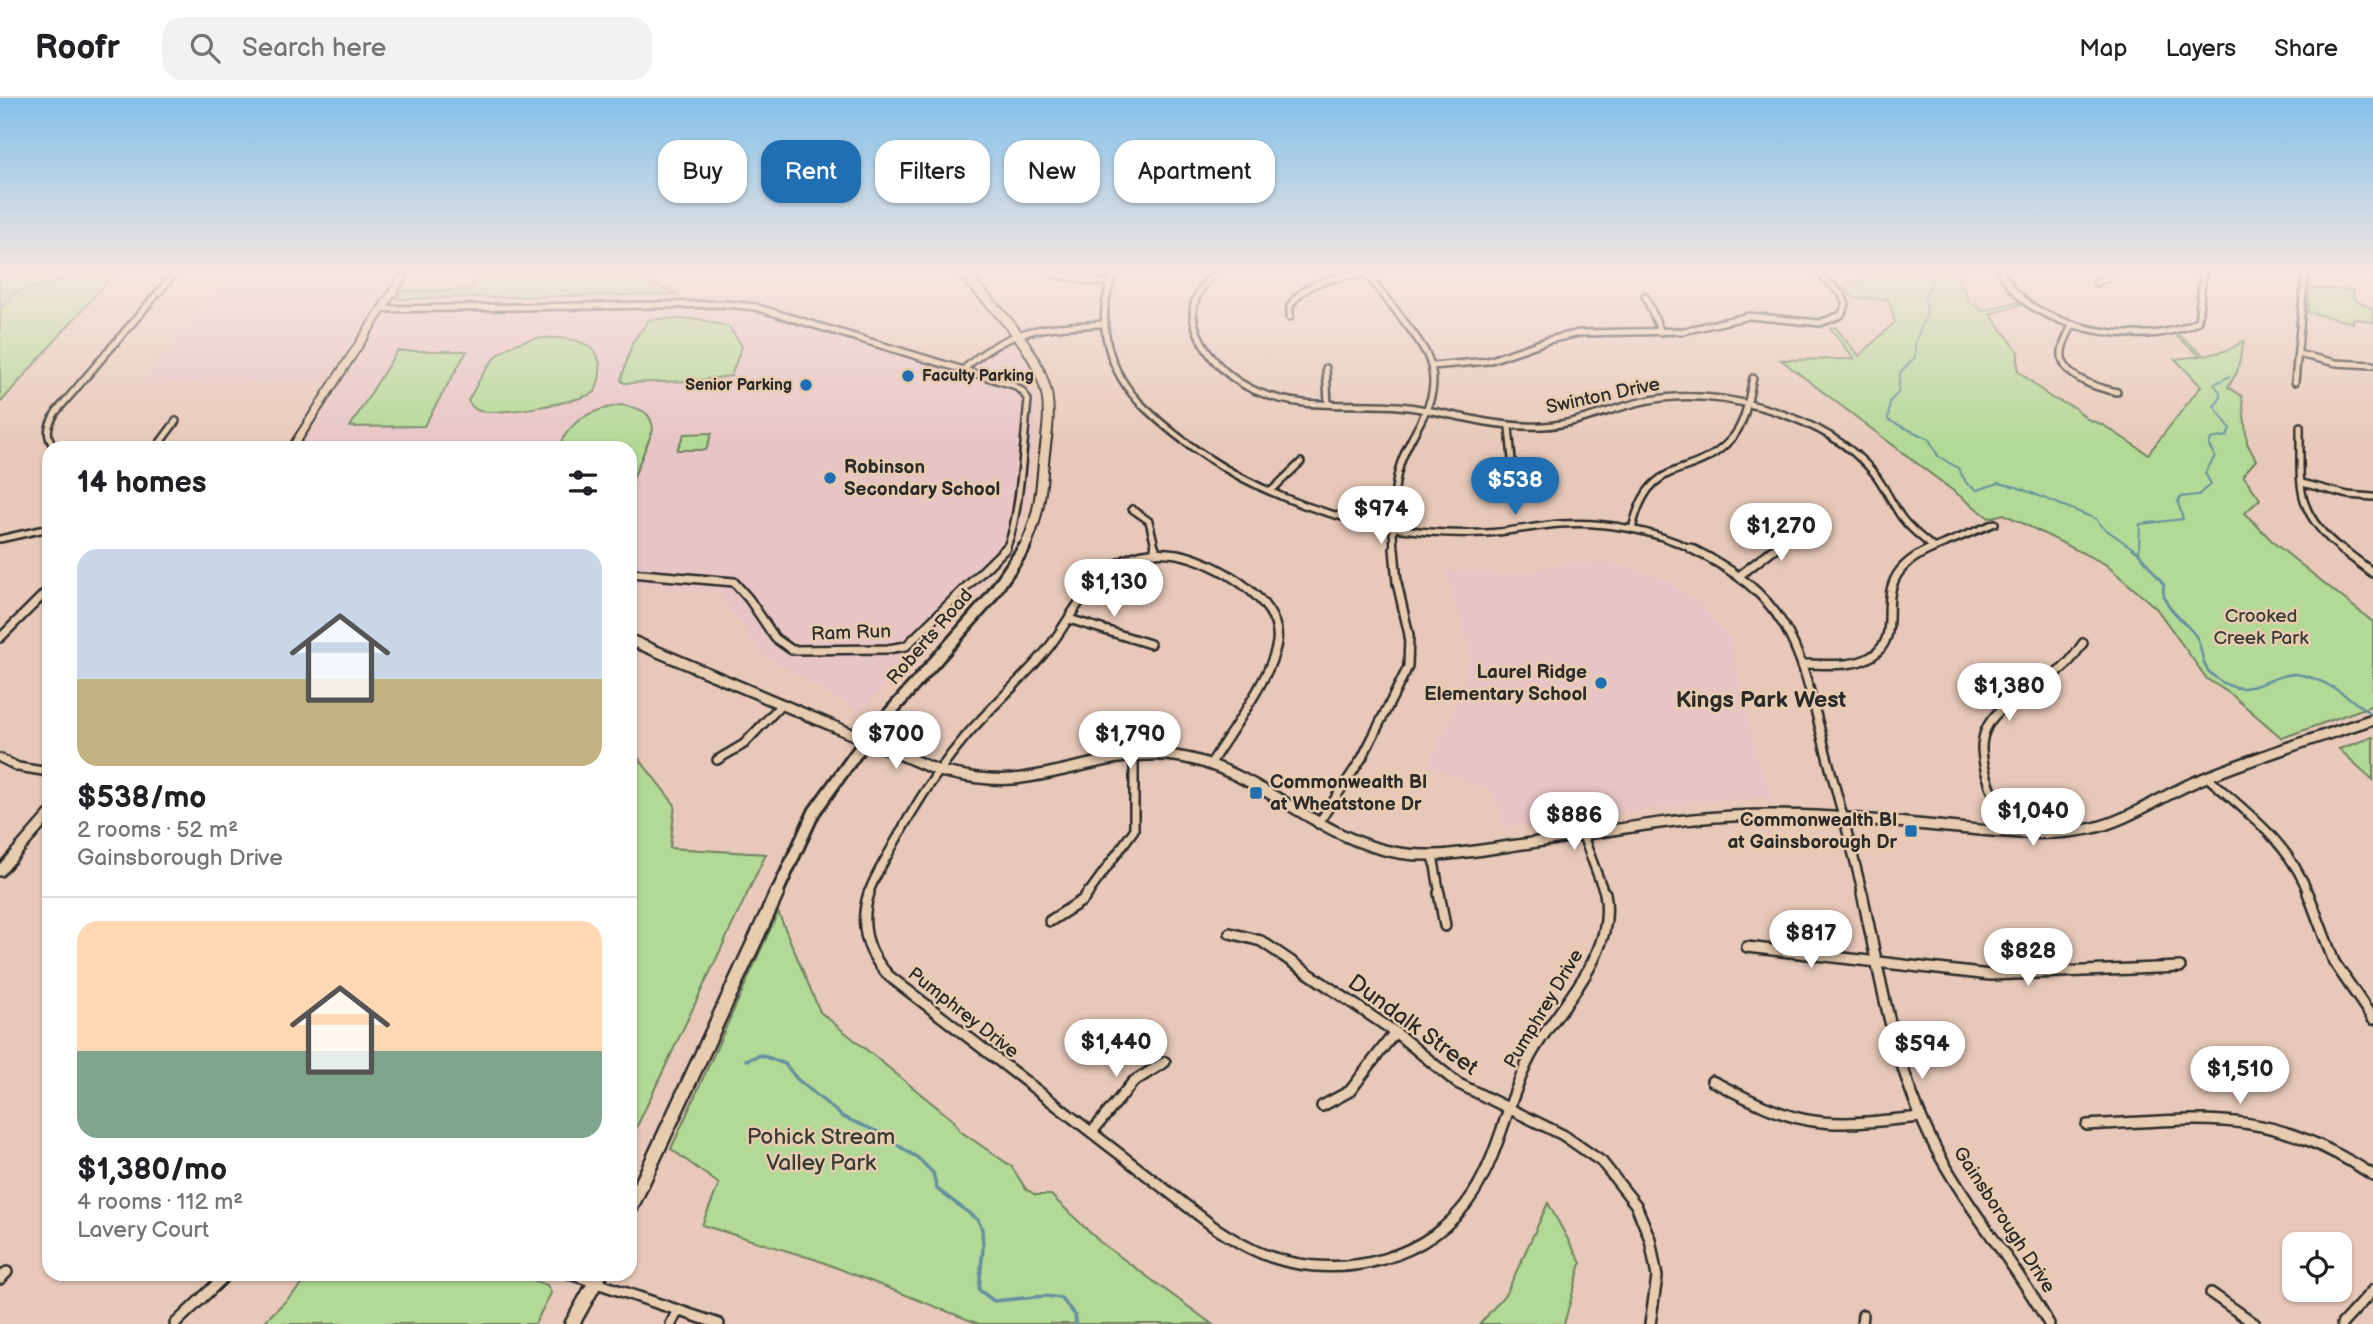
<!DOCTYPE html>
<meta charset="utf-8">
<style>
body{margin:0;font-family:"Balsamiq Sans",sans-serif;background:#f2f2f2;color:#202124;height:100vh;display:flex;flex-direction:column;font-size:26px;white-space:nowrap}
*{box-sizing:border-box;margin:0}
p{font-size:23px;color:#757577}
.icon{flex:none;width:38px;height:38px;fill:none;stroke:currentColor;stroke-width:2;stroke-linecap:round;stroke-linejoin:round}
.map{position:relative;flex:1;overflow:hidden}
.drawer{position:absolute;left:42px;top:343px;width:595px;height:840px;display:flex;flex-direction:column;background:#fff;border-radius:21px;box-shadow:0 2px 5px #0004}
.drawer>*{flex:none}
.banner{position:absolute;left:658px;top:42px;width:665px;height:63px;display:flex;gap:14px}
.tools{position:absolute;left:2282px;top:1134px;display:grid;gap:14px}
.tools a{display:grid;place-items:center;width:70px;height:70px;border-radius:14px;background:#fff;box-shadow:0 2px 5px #0004;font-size:35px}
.price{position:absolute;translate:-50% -60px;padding:0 16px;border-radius:24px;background:#fff;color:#222;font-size:23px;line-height:46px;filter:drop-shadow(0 2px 4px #0008)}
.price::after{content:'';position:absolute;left:50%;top:42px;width:21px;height:16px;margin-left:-10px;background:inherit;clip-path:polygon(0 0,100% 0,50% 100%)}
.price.active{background:#1f6fb2;color:#fff}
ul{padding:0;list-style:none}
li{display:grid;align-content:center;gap:14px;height:371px;padding:0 35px}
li+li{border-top:2px solid #e0e0e0}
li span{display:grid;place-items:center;height:217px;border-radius:21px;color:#555}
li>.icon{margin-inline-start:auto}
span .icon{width:126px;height:126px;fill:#fffc;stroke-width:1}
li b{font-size:30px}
h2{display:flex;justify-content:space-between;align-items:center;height:84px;padding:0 35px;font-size:30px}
.pill{padding:0 24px;border-radius:21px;background:#fff;box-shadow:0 2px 5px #0004;font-size:24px;line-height:63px}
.pill.active{background:#1f6fb2;color:#fff}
header{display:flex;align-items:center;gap:42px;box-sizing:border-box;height:98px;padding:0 35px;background:#fff;border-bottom:2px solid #e0e0e0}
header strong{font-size:33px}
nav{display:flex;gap:38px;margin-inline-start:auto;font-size:24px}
.search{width:490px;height:63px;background:#f2f2f2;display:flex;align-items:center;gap:18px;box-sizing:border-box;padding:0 24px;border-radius:21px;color:#757577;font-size:26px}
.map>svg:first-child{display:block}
</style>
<header>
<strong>Roofr</strong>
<div class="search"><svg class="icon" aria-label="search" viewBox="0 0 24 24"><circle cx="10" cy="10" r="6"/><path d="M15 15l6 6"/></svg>Search here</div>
<nav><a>Map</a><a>Layers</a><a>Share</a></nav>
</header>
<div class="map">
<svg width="2373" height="1226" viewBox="0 0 2373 1226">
<rect width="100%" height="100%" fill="#e8c9b9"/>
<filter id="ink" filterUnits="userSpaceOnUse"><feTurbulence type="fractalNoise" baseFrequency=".0143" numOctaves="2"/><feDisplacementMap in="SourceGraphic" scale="14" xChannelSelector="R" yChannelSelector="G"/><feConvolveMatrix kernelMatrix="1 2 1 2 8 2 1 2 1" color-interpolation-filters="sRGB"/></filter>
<g filter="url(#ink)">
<g fill="#e8c5c5">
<path d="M235,175H396L325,283L141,286L231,177Z"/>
<path d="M790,194L772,212L961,271L984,250L1005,239L1026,266L1035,292L1036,319L1027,411L1009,451L959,517L860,614L762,557L718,495L630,488V350H302L347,278L352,276L359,265L358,261L397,201Z"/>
<path d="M1569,465L1617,466L1665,481L1703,507L1730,541L1757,661L1774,700L1719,702L1505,729L1493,694L1427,668L1454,613L1471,557L1445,472L1507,476Z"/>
</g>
<g fill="#b2d995" stroke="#6e8260" stroke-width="2">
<path d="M7,175H115L0,305V181Z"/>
<path d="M480,175H646L638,180L678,196L397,201L402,193L470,192Z"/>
<path d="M1864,175H1961L1958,185L1965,192L1968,203L1983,213L2016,204L2020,207L1990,216L2018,253V273L2051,300L2074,309L2087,321L2103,327L2148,356L2201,288L2175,261L2201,258L2177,239L2180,238L2205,258L2228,252L2244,243L2237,274L2228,289L2242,298L2247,345L2256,362L2243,377L2260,401L2245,415L2274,445L2373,524V607L2282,640L2232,597L2207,581L2156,510L2105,466L2004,416L1989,420L1781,262L1854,261L1830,230L1835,229L1859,258L1895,224L1888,201L1854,200L1841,186L1870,182Z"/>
<path d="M2310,190L2353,192V201L2373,211V224L2353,220V225L2308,214Z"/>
<path d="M650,221H699L729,229L742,248L731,278L692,283L624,285L621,282L633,243Z"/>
<path d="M538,240C578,238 614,246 595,294C575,305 503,317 480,313C475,312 471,308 468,303C487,268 496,246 538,240Z"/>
<path d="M397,253H467L424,328L350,329Z"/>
<path d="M621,307C638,310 652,312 653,332L630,388V350H558C571,321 590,312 621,307Z"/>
<path d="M712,335L706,352H677L684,336Z"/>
<path d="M2373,639V682L2339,651Z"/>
<path d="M630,649L675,707L670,750L766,756L630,1043Z"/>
<path d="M778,814L820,914L954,1023L960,1033L1011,1068L1026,1091L1036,1097H1051L1100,1144L1212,1226H979L817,1162L702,1127L719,1086L671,1051Z"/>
<path d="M1548,1105L1581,1165L1564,1226H1480L1507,1194Z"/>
<path d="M313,1176H516L547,1187L551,1195L535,1226H262Z"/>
</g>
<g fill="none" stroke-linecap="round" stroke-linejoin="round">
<g stroke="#6690a0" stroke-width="2">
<path d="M1930,175L1931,186L1925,198L1927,215L1915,244V259L1900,275L1898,295L1890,303L1888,322L1929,341L1938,358L1958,370L1967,386L1977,392L1999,385L2017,389L2096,421L2101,428L2135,452"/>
<path d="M0,210L17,193L50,187L74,178"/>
<path d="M2139,452L2140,426L2183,421L2178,404L2180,399L2198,397L2211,386L2205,375L2215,358L2209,348L2211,341L2227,338L2230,330L2214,308L2220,301V294L2214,286L2230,278"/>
</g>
<g stroke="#6690a0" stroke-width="2.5">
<path d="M2132,450L2139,455"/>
<path d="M2139,450V455L2164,487C2158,508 2187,523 2197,540C2202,549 2201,562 2207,571C2210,576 2222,585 2228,587C2252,598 2274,575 2296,576C2322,579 2349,599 2368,614"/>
</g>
<path stroke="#6690a0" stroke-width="3.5" d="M746,962L761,957L785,966L797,981L843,1019L876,1033L919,1061L933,1075L937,1091L978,1122L982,1131L983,1150L979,1192L994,1203L1045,1198L1061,1200L1075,1217L1076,1226"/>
<defs>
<g id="minor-far2">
<path d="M1049,175L1109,186"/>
<path d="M1115,175C1092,222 1109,276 1145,310C1235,396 1362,440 1486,435C1510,434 1535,428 1560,426C1605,423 1653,432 1694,452"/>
<path d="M1215,175C1192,197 1186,215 1202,244C1214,266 1233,283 1256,293C1303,314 1358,303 1408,309C1453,315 1497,331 1544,328C1576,326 1605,313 1636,305C1677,294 1721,298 1761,309C1803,321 1846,341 1874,375C1885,389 1892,406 1902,420C1911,432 1922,440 1933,449"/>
<path d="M1366,175C1382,197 1416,234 1427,257C1447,301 1412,328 1400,367C1392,394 1392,424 1394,452"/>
<path d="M2001,175C2009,187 2018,199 2030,207C2071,235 2155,248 2198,223L2203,175"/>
<path d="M2096,185L2108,180L2111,175"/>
<path d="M1645,198L1661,234"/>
<path d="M382,211L727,206L755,209L1013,287L1022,293L1028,302C1025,328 1019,437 1004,452"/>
<path d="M1290,219V208C1304,183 1336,180 1362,175"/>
<path d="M2073,226C2069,234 2063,244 2062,253C2059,279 2098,290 2117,294"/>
<path d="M2298,256L2336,265L2373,267"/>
<path d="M1432,268L1488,263L1549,242L1579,235L1684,233L1749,218L1820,225L1841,217L1846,206L1842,197L1819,175"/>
<path d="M1326,270L1328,305"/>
<path d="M963,272C1008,229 1045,229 1104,226"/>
<path d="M2295,284L2305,175"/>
<path d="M2300,328C2301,386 2292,412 2342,452"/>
<path d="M1509,329L1512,362"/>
<path d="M55,350C44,337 48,327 56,314L175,175"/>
<path d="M156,350L176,323"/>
<path d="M2302,385L2348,397L2373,399"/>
<path d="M1271,393L1301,364"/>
<path d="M1132,411L1149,423L1156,452"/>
<path d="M1632,431C1650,353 1691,386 1731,341C1746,325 1748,301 1753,280"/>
<path d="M0,441L49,430"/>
<path d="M1774,452L1791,423"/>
<path d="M1929,452L1995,425"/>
</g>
<g id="minor-far1">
<path d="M1155,450L1156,455"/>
<path d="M1690,450C1790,498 1799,548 1824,647C1837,697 1851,746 1863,797"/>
<path d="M2340,450L2373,475"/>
<path d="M630,475L734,484L749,501L775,540L792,552L888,551L906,548L1006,450"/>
<path d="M1739,478L1775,450"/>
<path d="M1069,521L1150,546"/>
<path d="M0,540L49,491"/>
<path d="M1803,566C1824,566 1853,570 1872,558C1912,532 1858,481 1933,450"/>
<path d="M0,660L18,669L49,674"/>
<path d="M717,662L744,646L781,607"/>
<path d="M2207,679C2246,714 2290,745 2309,797"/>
<path d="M1318,726L1362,660L1408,569L1409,537L1397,485L1394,450"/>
<path d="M2008,734C1999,708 1983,679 1982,651C1981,608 2035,593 2063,570C2071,563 2077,554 2083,545"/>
<path d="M1583,738L1605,797"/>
<path d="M1433,757L1440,797"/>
<path d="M868,797C874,778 886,761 895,744C915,707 938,671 966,638C991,609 1021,583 1046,553C1072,521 1085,481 1125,462C1141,454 1159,453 1177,456C1212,462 1283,501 1277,544C1272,579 1230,634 1211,665"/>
<path d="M1087,797L1134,732V657"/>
</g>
<g id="minor">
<path d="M869,795C859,827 866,854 889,878L1214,1129C1232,1141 1250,1152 1271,1159C1342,1183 1431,1162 1473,1096C1500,1054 1507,1003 1530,959C1558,907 1617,859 1605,795"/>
<path d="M1439,795L1445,828"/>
<path d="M1862,795C1881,883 1894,970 1936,1051C1969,1113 2015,1165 2049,1226"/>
<path d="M2308,795L2334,864L2373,921"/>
<path d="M1050,823L1083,802L1088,795"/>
<path d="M1230,835L1261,843L1395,934L1457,985L1563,1037L1602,1064L1636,1107L1650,1141L1657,1179L1650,1226"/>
<path d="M1747,849L1990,877L2180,869"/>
<path d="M1712,983C1743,998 1774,1016 1807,1022C1845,1029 1884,1022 1921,1019"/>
<path d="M1322,1008L1350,993L1395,934"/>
<path d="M2087,1027C2207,1021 2266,1008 2373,1077"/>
<path d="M1092,1034L1133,984L1165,964"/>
<path d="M570,1176L719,1226"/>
<path d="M0,1181L7,1174"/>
<path d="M2211,1195L2255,1226"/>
<path d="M175,1226L227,1176"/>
<path d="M671,1226L678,1212"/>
<path d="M1862,1226L1863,1217"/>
<path d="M2342,1226L2373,1192"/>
</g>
<path id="tertiary-far1" d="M292,350L405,175"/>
<g id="tertiary">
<path d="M630,542L939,673C963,678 988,683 1013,681C1067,676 1120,651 1175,658C1258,669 1316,742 1399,755C1435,761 1474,753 1510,748C1584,738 1657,722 1732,718C1804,714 1876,722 1947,729C1993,733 2043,740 2089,731C2128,723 2161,698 2197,683C2255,659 2314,641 2373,621"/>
<path d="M0,773L49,717"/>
</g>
<path id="secondary-far2" d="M962,175C995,210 1038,249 1047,298C1051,321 1045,346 1043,369C1041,397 1037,427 1023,452"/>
<path id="secondary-far1" d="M776,797L814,714L865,643L988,503L1024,450"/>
<g id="secondary">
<path d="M630,1111L777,795"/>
<path d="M572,1226L600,1176"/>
</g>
</defs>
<use href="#minor-far2" stroke="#2b2b2b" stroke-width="10"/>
<use href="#minor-far1" stroke="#2b2b2b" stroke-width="12"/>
<use href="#minor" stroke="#2b2b2b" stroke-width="14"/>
<use href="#tertiary-far1" stroke="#2b2b2b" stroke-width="11"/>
<use href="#tertiary" stroke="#2b2b2b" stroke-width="14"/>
<use href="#secondary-far2" stroke="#2b2b2b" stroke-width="13"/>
<use href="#secondary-far1" stroke="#2b2b2b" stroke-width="16"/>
<use href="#secondary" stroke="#2b2b2b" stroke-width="18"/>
<use href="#minor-far2" stroke="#e8ccaf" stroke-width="5"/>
<use href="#minor-far1" stroke="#e8ccaf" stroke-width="7"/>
<use href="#minor" stroke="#e8ccaf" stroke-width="9"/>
<use href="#tertiary-far1" stroke="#e8ccaf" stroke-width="7"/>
<use href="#tertiary" stroke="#e8ccaf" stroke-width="9"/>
<use href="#secondary-far2" stroke="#e8ccaf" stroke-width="9"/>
<use href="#secondary-far1" stroke="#e8ccaf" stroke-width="10"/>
<use href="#secondary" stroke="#e8ccaf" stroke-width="13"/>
</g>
</g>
<linearGradient id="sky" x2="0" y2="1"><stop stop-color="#83c0ea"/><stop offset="0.5" stop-color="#f5e7e0"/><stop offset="1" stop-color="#f5e7e0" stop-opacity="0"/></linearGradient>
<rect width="2373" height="347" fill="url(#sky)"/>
<g fill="#1f6fb2" stroke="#e8ccaf" stroke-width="2.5">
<circle cx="908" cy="278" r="7"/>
<circle cx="806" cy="287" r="7"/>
<circle cx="830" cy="380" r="7"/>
<circle cx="1601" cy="585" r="7"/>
<rect x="1249" y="688" width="14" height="14" rx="3.5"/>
<rect x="1904" y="726" width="14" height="14" rx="3.5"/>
</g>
<g text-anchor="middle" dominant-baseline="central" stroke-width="5" stroke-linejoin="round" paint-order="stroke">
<g font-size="16" font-weight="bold" fill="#2b2b2b" stroke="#e8ccaf" text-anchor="start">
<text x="922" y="278">Faculty Parking</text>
<text x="792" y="287" text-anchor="end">Senior Parking</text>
</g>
<g font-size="19" fill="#2b2b2b" stroke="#e8ccaf">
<text transform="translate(1603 298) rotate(-12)">Swinton Drive</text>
<text transform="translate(851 535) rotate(-2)">Ram Run</text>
<text transform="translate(930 539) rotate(-49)">Roberts Road</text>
<text transform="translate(1544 911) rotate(-59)">Pumphrey Drive</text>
<text transform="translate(963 915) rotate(38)">Pumphrey Drive</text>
<text transform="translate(2004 1122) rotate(57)">Gainsborough Drive</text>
</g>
<g font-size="19" font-weight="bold" fill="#2b2b2b" stroke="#e8ccaf" text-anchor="start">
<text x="844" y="369">Robinson<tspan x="844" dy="22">Secondary School</tspan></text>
<text x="1587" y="574" text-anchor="end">Laurel Ridge<tspan x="1587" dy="22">Elementary School</tspan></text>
<text x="1270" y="684">Commonwealth Bl<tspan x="1270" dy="22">at Wheatstone Dr</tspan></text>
<text x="1897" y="722" text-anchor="end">Commonwealth Bl<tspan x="1897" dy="22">at Gainsborough Dr</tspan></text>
</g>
<g font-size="19" fill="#383c36" stroke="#e8ccaf">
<text x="2261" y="518">Crooked<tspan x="2261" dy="22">Creek Park</tspan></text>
</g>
<g font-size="23" font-weight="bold" fill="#2b2b2b" stroke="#e8ccaf">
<text x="1761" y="602">Kings Park West</text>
</g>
<g font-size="23" fill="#2b2b2b" stroke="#e8ccaf">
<text transform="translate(1413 927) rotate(36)">Dundalk Street</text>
</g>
<g font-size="23" fill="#383c36" stroke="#e8ccaf">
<text x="821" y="1039">Pohick Stream<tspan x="821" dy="26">Valley Park</tspan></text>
</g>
</g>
</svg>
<div class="tools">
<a><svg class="icon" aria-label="locate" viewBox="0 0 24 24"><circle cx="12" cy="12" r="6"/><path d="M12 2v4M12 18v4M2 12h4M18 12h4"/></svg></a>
</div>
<b class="price active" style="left:1515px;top:419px">$538</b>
<b class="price" style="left:1381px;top:448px">$974</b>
<b class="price" style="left:1781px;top:465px">$1,270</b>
<b class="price" style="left:1114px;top:521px">$1,130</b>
<b class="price" style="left:2009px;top:625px">$1,380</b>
<b class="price" style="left:896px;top:673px">$700</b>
<b class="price" style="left:1130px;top:673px">$1,790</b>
<b class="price" style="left:2033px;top:750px">$1,040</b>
<b class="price" style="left:1574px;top:754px">$886</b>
<b class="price" style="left:1811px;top:872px">$817</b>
<b class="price" style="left:2028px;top:890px">$828</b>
<b class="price" style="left:1116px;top:981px">$1,440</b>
<b class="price" style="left:1922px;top:983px">$594</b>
<b class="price" style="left:2240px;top:1008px">$1,510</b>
<div class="banner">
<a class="pill">Buy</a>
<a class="pill active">Rent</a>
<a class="pill">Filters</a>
<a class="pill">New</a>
<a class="pill">Apartment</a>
</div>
<section class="drawer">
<h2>14 homes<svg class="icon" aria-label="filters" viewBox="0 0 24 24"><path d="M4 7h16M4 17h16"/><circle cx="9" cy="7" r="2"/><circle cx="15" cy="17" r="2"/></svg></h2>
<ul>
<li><span style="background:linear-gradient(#c9d6e8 60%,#c2b280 0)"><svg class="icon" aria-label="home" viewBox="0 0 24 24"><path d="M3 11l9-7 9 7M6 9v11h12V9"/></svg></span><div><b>$538/mo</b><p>2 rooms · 52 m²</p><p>Gainsborough Drive</p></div></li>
<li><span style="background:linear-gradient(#ffd9b3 60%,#7fa58c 0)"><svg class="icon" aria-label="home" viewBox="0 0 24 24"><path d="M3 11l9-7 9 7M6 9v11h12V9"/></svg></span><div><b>$1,380/mo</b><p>4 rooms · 112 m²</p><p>Lavery Court</p></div></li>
</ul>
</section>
</div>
